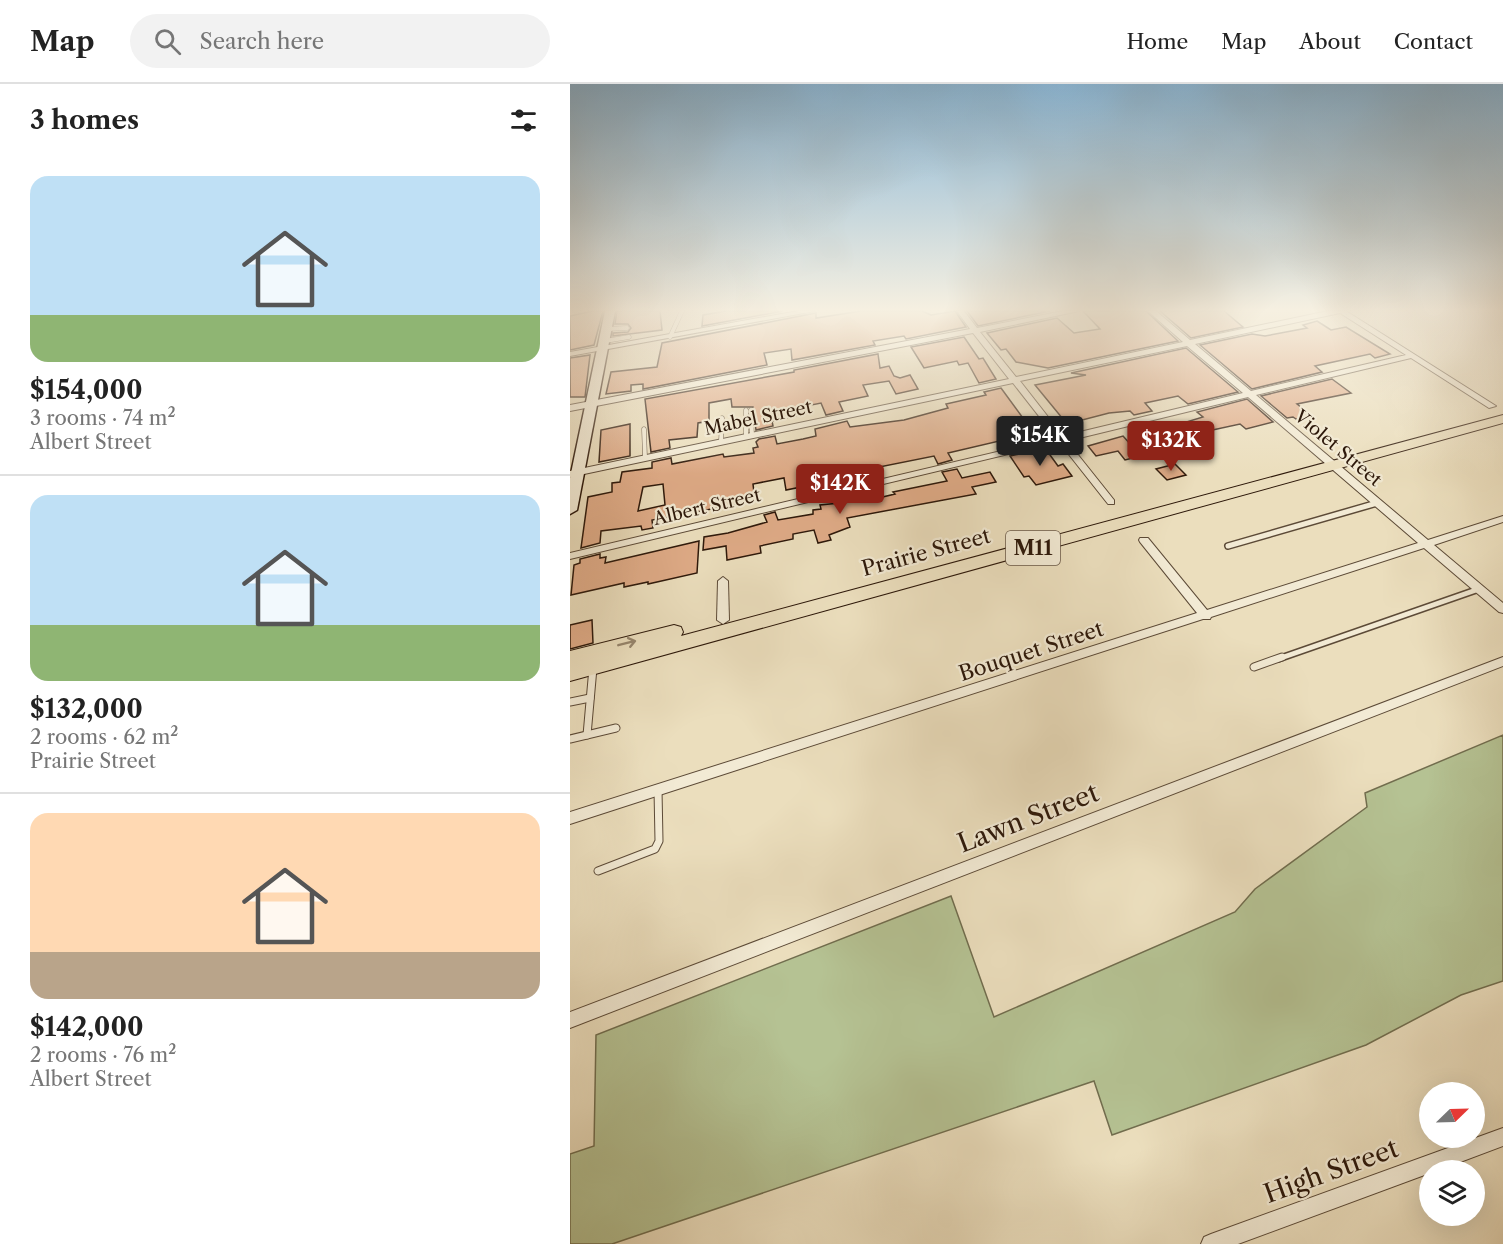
<!DOCTYPE html>
<meta charset="utf-8">
<style>
body{margin:0;font-family:"Libre Caslon Text",serif;background:#f2f2f2;color:#222;height:100vh;display:flex;flex-direction:column;font-size:22px;white-space:nowrap}
*{box-sizing:border-box;margin:0}
p{font-size:20px;color:#767676}
.icon{flex:none;width:33px;height:33px;fill:none;stroke:currentColor;stroke-width:2;stroke-linecap:round;stroke-linejoin:round}
.map{position:relative;flex:1;overflow:hidden}
.details{display:flex;flex-direction:column;background:#fff;width:570px}
.details>*{flex:none}
.needle{width:39px;rotate:67deg}
.controls{position:absolute;left:849px;top:998px;display:grid;gap:12px}
.controls a{display:grid;place-items:center;width:66px;height:66px;border-radius:50%;background:#fff;box-shadow:0 6px 24px #0002;font-size:30px}
.price{position:absolute;translate:-50% -51px;padding:0 14px;border-radius:6px;background:#8f2418;color:#fff;font-size:20px;line-height:39px;filter:drop-shadow(0 2px 3px #0008)}
.price::after{content:'';position:absolute;left:50%;top:36px;width:18px;height:14px;margin-left:-9px;background:inherit;clip-path:polygon(0 0,100% 0,50% 100%)}
.price.selected{background:#222;color:#fff}
ul{padding:0;list-style:none}
li{display:grid;align-content:center;gap:12px;height:318px;padding:0 30px}
li+li{border-top:2px solid #e0e0e0}
li span{display:grid;place-items:center;height:186px;border-radius:18px;color:#555}
li>.icon{margin-inline-start:auto}
span .icon{width:108px;height:108px;fill:#fffc;stroke-width:1}
li b{font-size:26px}
h2{display:flex;justify-content:space-between;align-items:center;height:72px;padding:0 30px;font-size:26px}
header{display:flex;align-items:center;gap:36px;box-sizing:border-box;height:84px;padding:0 30px;background:#fff;border-bottom:2px solid #e0e0e0}
header strong{font-size:28px}
nav{display:flex;gap:33px;margin-inline-start:auto;font-size:21px}
.search{width:420px;height:54px;background:#f2f2f2;display:flex;align-items:center;gap:15px;box-sizing:border-box;padding:0 21px;border-radius:33px;color:#767676;font-size:22px}
main{display:flex;flex:1;min-height:0}
.map>svg:first-child{display:block}
</style>
<header>
<strong>Map</strong>
<div class="search"><svg class="icon" aria-label="search" viewBox="0 0 24 24"><circle cx="10" cy="10" r="6"/><path d="M15 15l6 6"/></svg>Search here</div>
<nav><a>Home</a><a>Map</a><a>About</a><a>Contact</a></nav>
</header>
<main>
<section class="details">
<h2>3 homes<svg class="icon" aria-label="filters" viewBox="0 0 24 24"><path d="M4 7h16M4 17h16"/><circle cx="9" cy="7" r="2"/><circle cx="15" cy="17" r="2"/></svg></h2>
<ul>
<li><span style="background:linear-gradient(#bfe0f5 75%,#8fb573 0)"><svg class="icon" aria-label="home" viewBox="0 0 24 24"><path d="M3 11l9-7 9 7M6 9v11h12V9"/></svg></span><div><b>$154,000</b><p>3 rooms · 74 m²</p><p>Albert Street</p></div></li>
<li><span style="background:linear-gradient(#bfe0f5 70%,#8fb573 0)"><svg class="icon" aria-label="home" viewBox="0 0 24 24"><path d="M3 11l9-7 9 7M6 9v11h12V9"/></svg></span><div><b>$132,000</b><p>2 rooms · 62 m²</p><p>Prairie Street</p></div></li>
<li><span style="background:linear-gradient(#ffd9b3 75%,#b9a48a 0)"><svg class="icon" aria-label="home" viewBox="0 0 24 24"><path d="M3 11l9-7 9 7M6 9v11h12V9"/></svg></span><div><b>$142,000</b><p>2 rooms · 76 m²</p><p>Albert Street</p></div></li>
</ul>
</section>
<div class="map">
<svg width="933" height="1160" viewBox="0 0 933 1160">
<rect width="100%" height="100%" fill="#ebdebd"/>
<filter id="stains"><feTurbulence type="fractalNoise" baseFrequency=".00333" numOctaves="4"/><feColorMatrix values="0 0 0 0 .2 0 0 0 0 .09 0 0 0 0 .02 0 0 0 .5 -.17"/></filter>
<radialGradient id="worn" r=".72"><stop offset=".6" stop-color="#630" stop-opacity="0"/><stop offset="1" stop-color="#630" stop-opacity=".3"/></radialGradient>
<path fill="#b5c293" stroke="#716d4e" stroke-width="1.5" d="M933,651V897L891,911L796,961L542,1051L524,997L42,1160H0V1070L24,1062L26,951L381,812L424,933L665,828L685,805L797,723L795,709Z"/>
<g fill="#dfab87" stroke="#2d180a" stroke-width="1.5" fill-rule="evenodd">
<path d="M23,227H33L24,261L0,266V232Z"/>
<path d="M47,227H90L92,246L43,252V249L58,248L61,244L58,240H45Z"/>
<path d="M156,227H213L132,242L133,231Z"/>
<path d="M291,227H352L361,231L385,227L396,243L336,255L334,252L303,257L305,261L222,276L221,265L194,269L197,281L73,305V300L61,301V307L36,310L41,288L87,283L92,259L246,229V234Z"/>
<path d="M397,227H480L408,242Z"/>
<path d="M513,227H576L608,257L478,284L446,278L436,265L431,266L417,249L487,234L504,249L530,245Z"/>
<path d="M590,227H654L673,243L621,254Z"/>
<path d="M747,237L761,246L776,243L820,270L805,274L800,270L745,282L752,288L682,305L630,261L682,250L695,252L737,244L733,241Z"/>
<path d="M394,253L409,275L413,274L426,295L409,299L398,279L389,281L387,277L354,284L341,263Z"/>
<path d="M616,264L668,308L618,320L608,312L575,319L582,327L564,331L560,327L539,329L497,340L465,301L516,291L501,289Z"/>
<path d="M308,270L310,284L319,282L324,292L330,294L340,291L348,305L326,310L319,297L293,301L298,312L269,318L273,327L256,331L251,319L226,324V332L202,337L203,342L186,346L183,323H162L161,315L139,319V337L128,339L127,353L99,356L100,364L81,368L75,315L224,288V286Z"/>
<path d="M20,271L15,313H0V274Z"/>
<path d="M762,295L781,309L727,320L742,332L726,335L723,333L717,334L691,312Z"/>
<path d="M431,304L469,356L435,364L429,357L378,369L382,376L368,380L364,372L309,383L310,387L216,406L214,394L183,400L185,417L82,436L83,444L72,446L71,442L31,447L30,459L11,464L18,413L42,408V399L50,398L52,388L82,384V378L101,374L102,380L153,370L154,373L184,369L183,364L188,363L186,358L189,355L205,352L207,360L233,355L246,352L245,345L277,337L280,343L334,336L378,324L376,320L416,311L414,308ZM93,400L95,421L68,427L73,403Z"/>
<path d="M677,315L703,338L676,345L670,340L624,350L628,355L608,359L596,347L606,345L603,342L633,333L627,328Z"/>
<path d="M60,340V372L29,378L31,346Z"/>
<path d="M553,352L571,372L555,376L548,367L526,372L518,362Z"/>
<path d="M475,364L488,382L493,380L502,392L466,401L459,392L454,393L440,372Z"/>
<path d="M605,380L616,391L597,396L586,385Z"/>
<path d="M387,385L392,394L420,388L426,398L402,403L406,410L277,434L280,443L259,451L261,456L248,459L244,446L223,450V455L190,462L191,469L157,476L156,462L133,466L134,453L158,449L197,438L194,431L205,428L208,436L243,430V426L251,425L250,421L300,416L325,410L323,408L377,397L372,388Z"/>
<path d="M129,457L127,489L78,500V498L54,503V499L1,511L4,481L10,479V475L30,470V474L36,473L35,479Z"/>
<path d="M22,536L23,559L0,565V541Z"/>
</g>
<g fill="none" stroke-linecap="round" stroke-linejoin="round">
<defs>
<g id="lane-far2">
<path d="M37,245L57,244"/>
<path d="M100,253L112,227"/>
<path d="M35,257L59,253"/>
<path d="M176,326V353"/>
<path d="M181,326L182,352"/>
<path d="M74,345L75,374"/>
<path d="M151,358L152,334"/>
</g>
<g id="lane-far1">
<path d="M658,462L807,419"/>
<path d="M708,575L909,505"/>
</g>
<g id="lane">
<path d="M684,583L712,573"/>
<path d="M0,618L20,614"/>
<path d="M17,651L23,584"/>
<path d="M0,655L46,644"/>
<path d="M28,787L85,765L89,757L88,706"/>
</g>
<g id="street">
<path d="M228,227H245L0,272V268Z"/>
<path d="M387,227H394L407,244L493,227H509L410,248L446,293L613,258L578,227H586L620,256L758,227H776L926,322L919,324L841,274L686,311L858,456L933,432V438L864,461L933,519V529L929,528L854,464L641,533L640,535H633L0,740V728L627,529L570,458L569,456L570,454H578L637,526L848,459L678,313L497,357L544,416V420H538L489,358L0,475V469L486,354L443,299L0,393V387L439,295L403,249L0,327V321L400,245ZM770,229L836,271L681,307L625,260ZM617,262L673,309L493,352L450,297Z"/>
<path d="M153,493L158,497L159,536L153,540L147,536L148,497Z"/>
<path d="M933,573V582L0,944V928Z"/>
<path d="M933,1044V1062L869,1086H860V1089L668,1160H631L634,1153L641,1150Z"/>
</g>
<path id="secondary" d="M35,227H45L7,426L0,430V394Z"/>
<path id="primary" d="M933,331V339L0,597V581L16,577L0,581V567L104,541L111,543L113,548L111,552Z"/>
</defs>
<use href="#lane-far2" stroke="#5c4a37" stroke-width="5"/>
<use href="#lane-far1" stroke="#5c4a37" stroke-width="8"/>
<use href="#lane" stroke="#5c4a37" stroke-width="9"/>
<use href="#street" stroke="#5c4a37" stroke-width="2"/>
<use href="#secondary" stroke="#2d180a" stroke-width="3"/>
<use href="#primary" stroke="#2d180a" stroke-width="2"/>
<use href="#lane-far2" stroke="#f2ead4" stroke-width="4"/>
<use href="#lane-far1" stroke="#f2ead4" stroke-width="5"/>
<use href="#lane" stroke="#f2ead4" stroke-width="7"/>
<use href="#street" fill="#f2ead4" fill-rule="evenodd"/>
<use href="#secondary" fill="#f2ead4" fill-rule="evenodd"/>
<use href="#primary" fill="#ebdebd" fill-rule="evenodd"/>
</g>
<defs><path id="oneway-shaft" d="M-6 0H5M1.5-3L5.5 0L1.5 3" fill="none" stroke-width="1.6" stroke-linecap="round" stroke-linejoin="round" transform="scale(1.5)"/></defs>
<use stroke="#96856c" href="#oneway-shaft" transform="translate(57 559) rotate(-14)"/>
<linearGradient id="sky" x2="0" y2="1"><stop stop-color="#89b6d6"/><stop offset="0.58" stop-color="#f6f0e1"/><stop offset="1" stop-color="#f6f0e1" stop-opacity="0"/></linearGradient>
<rect width="933" height="390" fill="url(#sky)"/>
<g text-anchor="middle" dominant-baseline="central" stroke-width="4.5" stroke-linejoin="round" paint-order="stroke">
<g font-size="18" fill="#2d180a" stroke="#f2ead4">
<text transform="translate(188 334) rotate(-12)">Mabel Street</text>
<text transform="translate(768 364) rotate(40)">Violet Street</text>
<text transform="translate(137 423) rotate(-13)">Albert Street</text>
</g>
<rect fill="#f2ead4" stroke="#685747" stroke-width="1.5" x="436" y="447" width="54" height="34" rx="4.5"/>
<g font-size="20" font-weight="bold" fill="#2d180a">
<text x="463" y="464">M11</text>
</g>
<g font-size="21" fill="#2d180a" stroke="#f2ead4">
<text transform="translate(356 468) rotate(-15)">Prairie Street</text>
<text transform="translate(461 567) rotate(-18)">Bouquet Street</text>
</g>
<g font-size="26" fill="#2d180a" stroke="#f2ead4">
<text transform="translate(458 734) rotate(-21)">Lawn Street</text>
<text transform="translate(761 1087) rotate(-20)">High Street</text>
</g>
</g>
<rect width="100%" height="100%" filter="url(#stains)"/>
<rect width="100%" height="100%" fill="url(#worn)"/>
</svg>
<div class="controls">
<a><svg class="needle" viewBox="-14 -14 28 28"><path d="M0-13l5 13h-10z" fill="#e53935"/><path d="M0 13l5-13h-10z" fill="#767676"/></svg></a>
<a><svg class="icon" aria-label="layers" viewBox="0 0 24 24"><path d="M12 4l9 5-9 5-9-5zM3 14l9 5 9-5"/></svg></a>
</div>
<b class="price selected" style="left:470px;top:383px">$154K</b>
<b class="price" style="left:601px;top:388px">$132K</b>
<b class="price" style="left:270px;top:431px">$142K</b>
</div>
</main>
